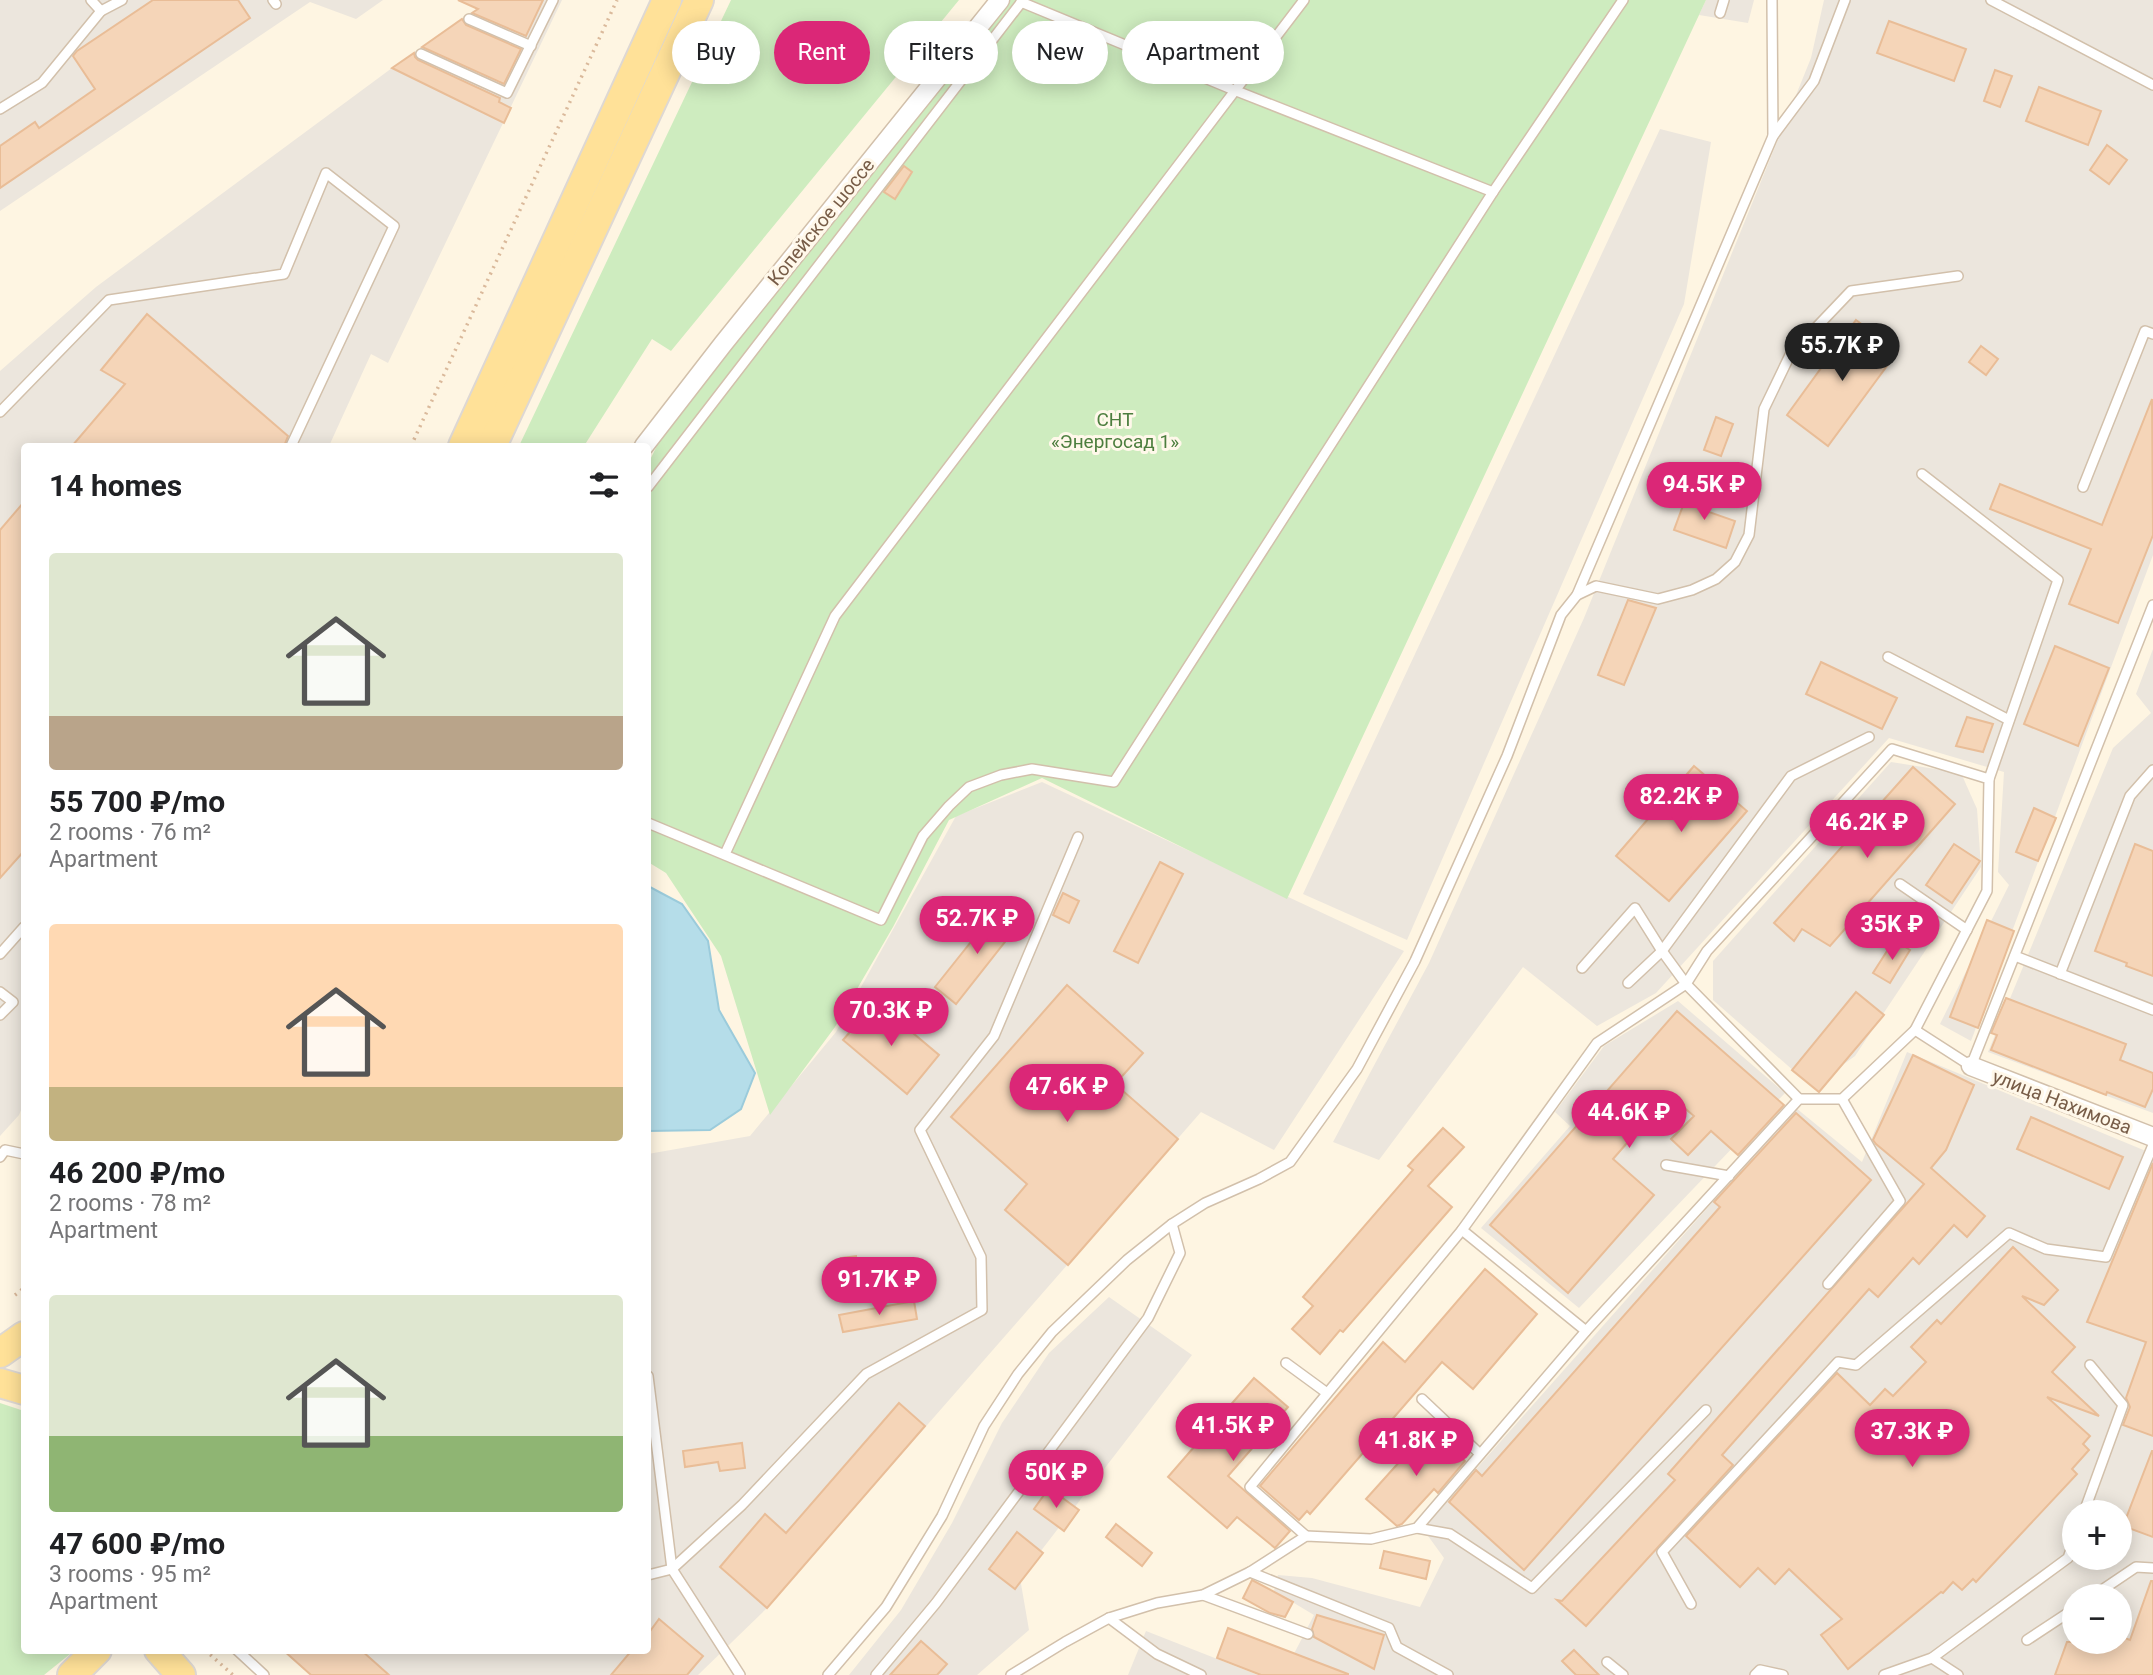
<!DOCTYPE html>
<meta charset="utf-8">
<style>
body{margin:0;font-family:Roboto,sans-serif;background:#f2f2f2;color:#202124;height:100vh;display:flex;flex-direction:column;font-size:26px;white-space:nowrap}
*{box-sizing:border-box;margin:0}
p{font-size:23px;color:#757577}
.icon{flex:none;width:38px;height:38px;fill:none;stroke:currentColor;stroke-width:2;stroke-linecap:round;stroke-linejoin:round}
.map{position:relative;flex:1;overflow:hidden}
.panel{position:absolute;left:21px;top:443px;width:630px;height:1211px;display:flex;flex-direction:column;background:#fff;border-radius:7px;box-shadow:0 4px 18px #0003}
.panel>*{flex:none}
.top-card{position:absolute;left:672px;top:21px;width:665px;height:63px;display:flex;gap:14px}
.controls{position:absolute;left:2062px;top:1500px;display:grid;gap:14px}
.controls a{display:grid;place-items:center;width:70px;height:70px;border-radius:50%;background:#fff;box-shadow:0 4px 18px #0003;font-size:35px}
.price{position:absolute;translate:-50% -60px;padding:0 16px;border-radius:24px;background:#db2777;color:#fff;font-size:23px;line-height:46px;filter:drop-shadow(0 2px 4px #0008)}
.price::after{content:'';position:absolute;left:50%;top:42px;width:21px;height:16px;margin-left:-10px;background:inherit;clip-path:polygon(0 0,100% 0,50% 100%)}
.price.selected{background:#222;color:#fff}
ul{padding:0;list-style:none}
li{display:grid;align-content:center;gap:14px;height:371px;padding:0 28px}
li span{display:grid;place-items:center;height:217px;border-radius:7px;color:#555}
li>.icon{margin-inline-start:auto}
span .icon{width:126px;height:126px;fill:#fffc;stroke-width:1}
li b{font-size:30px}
h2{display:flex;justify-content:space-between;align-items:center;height:84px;padding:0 28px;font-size:30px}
.tag{padding:0 24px;border-radius:32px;background:#fff;box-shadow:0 4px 18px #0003;font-size:24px;line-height:63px}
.tag.selected{background:#db2777;color:#fff}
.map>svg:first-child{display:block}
</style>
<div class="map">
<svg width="2153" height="1675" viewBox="0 0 2153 1675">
<rect width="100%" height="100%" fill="#fef5e2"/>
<g fill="#ece6dd" fill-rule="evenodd">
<path d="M0,0H383L356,19L310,2L0,211Z"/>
<path d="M489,0H562L388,363L371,354L329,446H24V1103L19,1115L0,1136V371L96,287L392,68Z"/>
<path d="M1706,0H1754L1748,23L1699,15Z"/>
<path d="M1824,0H2153V555L1971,1041L1940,1024L2009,885L1998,872L2004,772L1889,738L1656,993L1597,1026L1523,967L1379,1160L1333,1142L1429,963L1584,618L1811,58Z"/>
<path d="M1660,129L1711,142L1684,304L1407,940L1303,894Z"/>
<path d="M2153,649V1113L1988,1052L2113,748L2151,713L2136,694Z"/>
<path d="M1891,762L1961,773L1977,809L1981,867L1855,1056L1812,1087L1713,1000V961Z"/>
<path d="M1042,782L1404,951L1274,1150L1201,1112L767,1608L698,1675H311L290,1656L295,1650H648V1154L750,1136L836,1032L956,816Z"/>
<path d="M1678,1001L1785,1093L1579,1308L1481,1228L1570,1126L1555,1112L1604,1046Z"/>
<path d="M1907,1052L2153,1154V1675H1283L1314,1615L1274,1591L1278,1575L1312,1578L1420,1607L1444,1558L1423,1529L1796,1108L1862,1162ZM2074,1512H2119V1558H2074ZM2074,1596H2119V1642H2074Z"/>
<path d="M1109,1297L1192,1355L1020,1578L1029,1630L977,1675H849L901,1610L952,1523L1002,1423L1049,1353Z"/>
<path d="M1146,1631L1258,1675H1128Z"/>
</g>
<g fill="#ceecbf">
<path d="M731,0H959L671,351L652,339L584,446H519Z"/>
<path d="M1007,0H1706L1287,899L1042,778L949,820L893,927L835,1027L770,1115L721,956L666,873L648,862V464L672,415Z"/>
<path d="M0,1403L24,1411V1650H75L44,1675H0Z"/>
</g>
<path fill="#b5dde9" stroke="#9bcbdb" stroke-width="2" d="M648,886L682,904L708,941L719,1010L755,1073L741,1109L710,1130L648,1131Z"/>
<g fill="#f5d5b8" stroke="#e9bd97" stroke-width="2">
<path d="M153,0H238L250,18L0,188V146L35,122L39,128L95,89L73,56L77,51Z"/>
<path d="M458,0H543L526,36L472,13L478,9Z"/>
<path d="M462,19L466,25L521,49L504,84L422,47Z"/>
<path d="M1889,21L1966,49L1954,81L1877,53Z"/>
<path d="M414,53L415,57L418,60L500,98L499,102L511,108L504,123L392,68Z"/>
<path d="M1995,70L2012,76L2000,107L1984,101Z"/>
<path d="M2039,87L2101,111L2088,145L2026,121Z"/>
<path d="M2107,145L2127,160L2109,184L2090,170Z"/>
<path d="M904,166L912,172L895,199L884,192Z"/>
<path d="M147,314L288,436L284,446H72L125,384L101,370Z"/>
<path d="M1856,320L1898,351L1828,446L1787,415Z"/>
<path d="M1981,346L1998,359L1986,375L1969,362Z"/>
<path d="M2152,399L2153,535L2118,623L2069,604L2091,549L1990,509L2000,484L2102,525Z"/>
<path d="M1716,417L1733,424L1721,456L1704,450Z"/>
<path d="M1688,492L1710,500L1706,511L1735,521L1726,548L1674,530Z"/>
<path d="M24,502V851L0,878V530Z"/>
<path d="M1628,600L1656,608L1624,685L1598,675Z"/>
<path d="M2055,646L2109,668L2078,746L2024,724Z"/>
<path d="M1821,662L1897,698L1882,729L1806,694Z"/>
<path d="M1967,717L1993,724L1983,752L1956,746Z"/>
<path d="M1694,766L1747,811L1669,901L1616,856Z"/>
<path d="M1913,767L1955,804L1830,946L1802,929L1794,941L1774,923Z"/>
<path d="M2034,808L2056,818L2038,861L2016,852Z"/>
<path d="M1954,844L1980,861L1952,903L1926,885Z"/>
<path d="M2135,844L2153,851V976L2126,966L2127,963L2095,951Z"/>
<path d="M1160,862L1183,874L1138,963L1114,951Z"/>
<path d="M1063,893L1079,901L1069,923L1053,915Z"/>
<path d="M998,908L1019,924L956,1004L935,987Z"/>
<path d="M1987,920L2014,931L1978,1028L1950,1017Z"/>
<path d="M1894,940L1910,950L1890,983L1873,973Z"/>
<path d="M1067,985L1143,1053L1115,1084L1178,1139L1068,1265L1005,1210L1027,1184L951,1117Z"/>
<path d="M1856,992L1884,1015L1819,1092L1792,1070Z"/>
<path d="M2006,998L2126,1044L2120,1060L2153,1073V1089L2145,1107L2107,1092L2106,1095L1991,1050L1997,1035L1991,1033Z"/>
<path d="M876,1002L939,1055L907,1094L843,1040Z"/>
<path d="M1677,1011L1784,1105L1738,1155L1711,1131L1688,1155L1671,1139L1694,1116L1669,1095L1613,1159L1654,1195L1568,1293L1490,1225Z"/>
<path d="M1913,1055L1974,1085L1946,1150L1931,1168L1985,1216L1967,1237L1954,1225L1919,1264L1913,1258L1878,1297L1869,1289L1722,1455L1733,1465L1586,1626L1557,1600L1562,1601L1675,1480L1668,1474L1924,1184L1876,1144L1873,1140Z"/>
<path d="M1796,1113L1871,1180L1524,1570L1449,1502L1476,1470L1482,1476L1720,1207L1714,1202Z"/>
<path d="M2031,1117L2123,1157L2109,1189L2017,1149Z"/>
<path d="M1443,1128L1464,1147L1428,1186L1452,1207L1343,1332L1340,1330L1320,1354L1292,1329L1313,1306L1303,1297L1413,1170L1408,1166Z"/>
<path d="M2153,1163V1436L2123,1425L2130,1407L2126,1398L2146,1342L2087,1322Z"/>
<path d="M2013,1247L2058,1290L2044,1305L2022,1296L2075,1347L2052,1372L2099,1416L2047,1397L2090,1436L2083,1444L2089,1450L2072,1469L2077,1474L1976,1582L1973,1579L1962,1590L1953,1582L1943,1593L1941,1592L1848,1669L1821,1635L1842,1619L1789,1569L1775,1584L1758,1568L1740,1587L1686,1536L1837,1373L1870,1405L1885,1389L1893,1396L1926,1362L1911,1347L1937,1320L1941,1324Z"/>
<path d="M856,1256L858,1272L844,1274L841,1258Z"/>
<path d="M1485,1269L1537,1314L1473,1389L1442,1362L1310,1514L1307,1511L1299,1520L1260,1486L1383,1342L1405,1362Z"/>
<path d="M914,1301L917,1319L843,1332L839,1315Z"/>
<path d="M1254,1378L1288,1407L1228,1476L1290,1531L1275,1548L1237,1517L1227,1528L1168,1477Z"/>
<path d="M899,1403L925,1426L767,1608L720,1567L765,1514L786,1533Z"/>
<path d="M1429,1429L1465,1461L1438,1493L1434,1489L1402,1524L1397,1526L1366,1499Z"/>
<path d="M742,1443L745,1468L720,1471L718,1462L685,1467L683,1451Z"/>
<path d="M2152,1451H2153V1537L2123,1526Z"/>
<path d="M1049,1488L1079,1510L1064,1531L1034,1509Z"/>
<path d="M1116,1524L1152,1553L1142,1566L1106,1537Z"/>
<path d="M1017,1532L1043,1553L1015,1589L989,1569Z"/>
<path d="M1384,1551L1430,1561L1426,1579L1380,1568Z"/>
<path d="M1252,1580L1293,1602L1285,1617L1270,1613L1243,1598Z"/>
<path d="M2151,1581H2153V1675H2055L2067,1642H2119V1636L2130,1640Z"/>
<path d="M1317,1615L1384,1635L1374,1669L1314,1637L1312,1629Z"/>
<path d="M659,1619L703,1656L687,1675H611L632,1650H648V1634Z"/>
<path d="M1228,1628L1348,1674V1675H1261L1217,1658Z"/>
<path d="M921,1641L947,1664L937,1675H890Z"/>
<path d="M283,1650H361L389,1675H311Z"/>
<path d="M1574,1650L1599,1675H1576L1562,1661Z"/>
</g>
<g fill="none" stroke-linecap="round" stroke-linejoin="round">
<defs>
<g id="service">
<path d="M273,0L276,4"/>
<path d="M1772,0L1773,136"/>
<path d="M1991,0L2153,85"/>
<path d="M1021,2L1234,90L1493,192"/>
<path d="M101,11L122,0"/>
<path d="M1720,13L1724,0"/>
<path d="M469,19L531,46"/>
<path d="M421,54L507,93L553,0"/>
<path d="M0,109L42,83L101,11L91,0"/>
<path d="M0,412L109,300L284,274L326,173L394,226L291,446"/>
<path d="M1922,474L2058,580L1989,779"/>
<path d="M648,487L1023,0"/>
<path d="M2083,487L2145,331L2153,334"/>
<path d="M1577,595L1773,136L1814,81L1845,0"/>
<path d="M1888,657L2009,720"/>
<path d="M648,823L881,920L923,836L949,806L969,787L1001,775L1032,769L1114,782L1493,192L1623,0"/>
<path d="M725,854L835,616L1304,0"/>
<path d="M1900,884L1967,930"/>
<path d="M0,954L24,927"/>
<path d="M2015,956L2153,1010"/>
<path d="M1582,968L1635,908L1662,951L1686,984L1799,1099"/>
<path d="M2060,974L2130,796L2153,770"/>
<path d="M1628,983L1662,951L1791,776L1869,737"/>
<path d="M0,992L13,1002L0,1015"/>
<path d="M0,1157L5,1150L24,1154"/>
<path d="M1666,1165L1729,1176"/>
<path d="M1462,1230L1586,1331"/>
<path d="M1828,1284L1900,1201L1842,1099"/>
<path d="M1286,1363L1327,1393"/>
<path d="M648,1376L672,1569L740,1675"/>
<path d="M1422,1399L1480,1454"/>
<path d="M2084,1512L2123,1405L2090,1365"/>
<path d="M1417,1528L1450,1534L1532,1588L1706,1410"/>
<path d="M1306,1536L1250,1487L1462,1230L1597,1043L1686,984L1707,951L1892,749L1989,779L1987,891L1915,1030L1971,1066L2153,605"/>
<path d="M1250,1572L1389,1628L1397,1647L1448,1675"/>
<path d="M648,1575L672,1569L742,1505L866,1374L982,1310L981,1257L920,1130L994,1036L1078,837"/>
<path d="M1203,1595L1308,1634"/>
<path d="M2093,1596L2136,1567L2153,1568"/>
<path d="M1691,1604L1662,1552L1838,1362L1856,1365L2009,1233L2046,1249L2106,1257L2153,1145"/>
<path d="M1109,1618L1157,1654L1201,1675"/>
<path d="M2027,1640L2074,1609"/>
<path d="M237,1650L264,1675"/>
<path d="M1932,1658L1958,1675"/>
<path d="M1607,1662L1623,1675"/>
<path d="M828,1675L886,1607L942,1516L984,1426L1018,1374L1052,1332L1127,1260L1172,1224L1205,1203L1259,1179L1290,1162L1357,1069L1415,961L1507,756L1561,615L1577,595L1596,586L1658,599L1692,590L1716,579L1735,562L1749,535L1764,409L1790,355L1851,291L1958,276"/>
<path d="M876,1675L936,1603L1148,1318L1180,1253L1172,1224"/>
<path d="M1011,1675L1065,1642L1109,1618L1157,1603L1203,1595L1250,1572L1306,1536L1371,1539L1417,1528L1586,1331L1799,1099H1842L1915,1030"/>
<path d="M1755,1675L1760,1670L1783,1675"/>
<path d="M1884,1675L1932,1658L2068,1558L2074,1541"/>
</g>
<g id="minor">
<path d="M644,446L723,344L1000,0"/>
<path d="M1971,1066L2153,1137"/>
</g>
<g id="primary">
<path d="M463,446L667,0"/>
<path d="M492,446L699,0"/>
<path d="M0,1353L24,1336"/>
<path d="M0,1383L24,1390"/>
<path d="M159,1650L181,1675"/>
<path d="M72,1675L97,1650"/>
</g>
</defs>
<use href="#service" stroke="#d2c0ab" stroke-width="12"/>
<use href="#minor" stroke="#d2c0ab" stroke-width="21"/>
<use href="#primary" stroke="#ded8d3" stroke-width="32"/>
<g stroke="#dab99b" stroke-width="3.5" stroke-dasharray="2 5" stroke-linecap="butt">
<path d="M411,446L617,0"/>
<path d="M15,1295L24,1288"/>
<path d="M205,1650L233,1675"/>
</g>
<use href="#service" stroke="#fff" stroke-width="9"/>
<use href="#minor" stroke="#fff" stroke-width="18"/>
<use href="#primary" stroke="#ffe198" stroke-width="28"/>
</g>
<g text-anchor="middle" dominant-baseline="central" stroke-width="6" stroke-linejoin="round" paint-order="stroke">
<g font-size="19" fill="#775c47" stroke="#fff8ea">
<text transform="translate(821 222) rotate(-51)">Копейское шоссе</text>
<text transform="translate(2062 1102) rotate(21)">улица Нахимова</text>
</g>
<g font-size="19" fill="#4c7e3e" stroke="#fff8ea">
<text x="1115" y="419">СНТ<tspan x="1115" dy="22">«Энергосад 1»</tspan></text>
</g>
</g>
</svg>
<div class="controls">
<a>+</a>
<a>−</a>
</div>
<b class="price selected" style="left:1842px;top:383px">55.7K ₽</b>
<b class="price" style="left:1704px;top:522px">94.5K ₽</b>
<b class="price" style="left:1681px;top:834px">82.2K ₽</b>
<b class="price" style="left:1867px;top:860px">46.2K ₽</b>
<b class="price" style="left:977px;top:956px">52.7K ₽</b>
<b class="price" style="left:1892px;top:962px">35K ₽</b>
<b class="price" style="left:891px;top:1048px">70.3K ₽</b>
<b class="price" style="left:1067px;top:1124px">47.6K ₽</b>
<b class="price" style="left:1629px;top:1150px">44.6K ₽</b>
<b class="price" style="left:879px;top:1317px">91.7K ₽</b>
<b class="price" style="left:1233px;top:1463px">41.5K ₽</b>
<b class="price" style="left:1912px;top:1469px">37.3K ₽</b>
<b class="price" style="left:1416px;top:1478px">41.8K ₽</b>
<b class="price" style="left:1056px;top:1510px">50K ₽</b>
<div class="top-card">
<a class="tag">Buy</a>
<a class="tag selected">Rent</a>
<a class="tag">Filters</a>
<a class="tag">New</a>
<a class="tag">Apartment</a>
</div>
<section class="panel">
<h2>14 homes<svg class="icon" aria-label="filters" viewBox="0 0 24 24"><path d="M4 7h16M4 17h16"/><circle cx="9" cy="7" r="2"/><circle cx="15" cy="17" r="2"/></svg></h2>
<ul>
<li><span style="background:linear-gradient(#dfe7d0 75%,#b9a48a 0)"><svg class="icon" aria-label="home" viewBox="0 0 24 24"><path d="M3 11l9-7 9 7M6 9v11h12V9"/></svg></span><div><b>55 700 ₽/mo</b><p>2 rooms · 76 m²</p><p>Apartment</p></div></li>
<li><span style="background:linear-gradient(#ffd9b3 75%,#c2b280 0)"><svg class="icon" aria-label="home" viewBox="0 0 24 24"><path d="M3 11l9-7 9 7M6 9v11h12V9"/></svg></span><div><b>46 200 ₽/mo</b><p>2 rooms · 78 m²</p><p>Apartment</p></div></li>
<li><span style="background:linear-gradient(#dfe7d0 65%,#8fb573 0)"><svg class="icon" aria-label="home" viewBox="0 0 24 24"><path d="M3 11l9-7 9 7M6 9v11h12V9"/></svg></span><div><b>47 600 ₽/mo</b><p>3 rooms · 95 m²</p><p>Apartment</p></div></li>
</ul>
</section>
</div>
